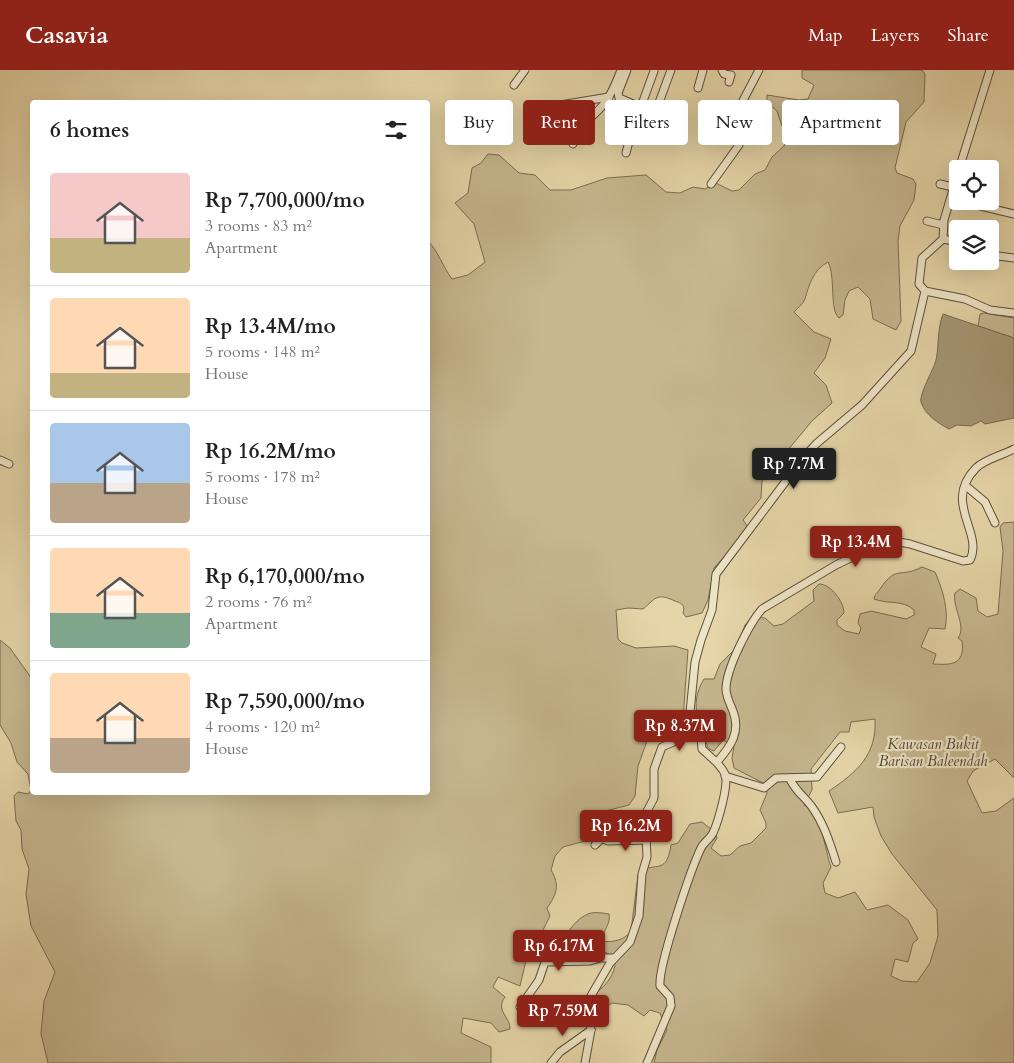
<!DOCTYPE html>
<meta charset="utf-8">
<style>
body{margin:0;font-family:Cardo,serif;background:#f2f2f2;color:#222;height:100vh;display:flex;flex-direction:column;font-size:19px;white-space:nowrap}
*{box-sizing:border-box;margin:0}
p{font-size:16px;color:#767676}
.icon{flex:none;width:28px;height:28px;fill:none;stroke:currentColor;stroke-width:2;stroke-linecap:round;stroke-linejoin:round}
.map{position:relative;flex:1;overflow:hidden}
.sheet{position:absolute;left:30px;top:30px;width:400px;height:695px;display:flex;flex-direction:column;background:#fff;border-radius:5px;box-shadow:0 5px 20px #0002}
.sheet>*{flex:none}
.hud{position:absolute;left:445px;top:30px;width:475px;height:45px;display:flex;gap:10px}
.buttons{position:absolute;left:949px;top:90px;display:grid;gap:10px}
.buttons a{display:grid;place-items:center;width:50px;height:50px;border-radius:5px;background:#fff;box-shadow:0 5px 20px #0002;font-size:25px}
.price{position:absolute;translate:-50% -42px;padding:0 11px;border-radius:5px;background:#8f2418;color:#fff;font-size:16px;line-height:32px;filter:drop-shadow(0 1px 2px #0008)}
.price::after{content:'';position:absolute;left:50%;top:30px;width:15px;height:11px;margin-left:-8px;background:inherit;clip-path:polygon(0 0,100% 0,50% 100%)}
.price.on{background:#222;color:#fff}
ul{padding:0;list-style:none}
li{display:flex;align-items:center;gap:15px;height:125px;padding:0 20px}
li+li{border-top:1px solid #e0e0e0}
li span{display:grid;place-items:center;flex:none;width:140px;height:100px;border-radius:5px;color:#555}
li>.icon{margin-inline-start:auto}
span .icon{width:60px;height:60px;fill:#fffc;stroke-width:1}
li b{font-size:21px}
h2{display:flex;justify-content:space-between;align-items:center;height:60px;padding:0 20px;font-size:21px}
.chip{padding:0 18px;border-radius:5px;background:#fff;box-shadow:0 5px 20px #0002;font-size:18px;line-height:45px}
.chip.on{background:#8f2418;color:#fff}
header{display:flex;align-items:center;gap:30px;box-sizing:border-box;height:70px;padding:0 25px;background:#8f2418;color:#fff}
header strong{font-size:24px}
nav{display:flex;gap:28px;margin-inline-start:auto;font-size:18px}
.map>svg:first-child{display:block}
</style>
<header>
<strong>Casavia</strong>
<nav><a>Map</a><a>Layers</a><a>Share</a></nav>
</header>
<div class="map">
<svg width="1014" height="993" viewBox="0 0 1014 993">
<rect width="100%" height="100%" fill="#e5d5a8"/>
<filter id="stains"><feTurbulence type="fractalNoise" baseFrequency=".004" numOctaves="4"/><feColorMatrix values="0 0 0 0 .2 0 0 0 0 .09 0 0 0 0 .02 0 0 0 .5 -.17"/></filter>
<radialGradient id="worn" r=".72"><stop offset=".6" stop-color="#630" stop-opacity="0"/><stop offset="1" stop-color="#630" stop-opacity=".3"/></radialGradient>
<g fill="#c6b78f" stroke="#796c52" fill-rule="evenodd">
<path d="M802,0H922L925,4L924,32L906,52L895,98L897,103L913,109L916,114L914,130L900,156L898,171L901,251L896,260L873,249L870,229L858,217L849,221L845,230L843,245L839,248C829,240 836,207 828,192C813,200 809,215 805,229C803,234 798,238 794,242L814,262L831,269L825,288L814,303L826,315L832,333L812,351L762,411L761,428L743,450L748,457L742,467L714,498L708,530L702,543L686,547L683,543L684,538C682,533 680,533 675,531C657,523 657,527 643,539L628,538L616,540L618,569L622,573L636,578L674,576L688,580L683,649C674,663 663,669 647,671L638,696L635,726L629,735L605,741L596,768L563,777L555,786L551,800C560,815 557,824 547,838L550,846L539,868C573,872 566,855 586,845C592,841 602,843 609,844C611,854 603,860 602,871C612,873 625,870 631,861L638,805C652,788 666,809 671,775L678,773L690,754L702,752L716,763L717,768L711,778L721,786L730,785L740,776L751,773L766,758V753L760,740L767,723L765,714L734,698L732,688L734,676L723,670L714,681C701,677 709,667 706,658C704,654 701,651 699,648C693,636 697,620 704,609H714L720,594L736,578L745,555L752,547L765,548L774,556L783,554L814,531L813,520L819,514C831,514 844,532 844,543L837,550V555L845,561L859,564L861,558L858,553L860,544L871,541L906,549L914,545V540C902,529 889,535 874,529C875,523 877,524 880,519C897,494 899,509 922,497L935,502C943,520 949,541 945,559L929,558L921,577L936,584L933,594C952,595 965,595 962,571L958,568C967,556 952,538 955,523L960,519L976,528L978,541L987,547L998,544L1003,481L1000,457L1003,453L1014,452V708L995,689L973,701L967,711L982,743L996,741L1014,728V993H654L657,980L667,960L660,943L650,940L644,946L628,935L612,933L588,948L575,950L571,945L572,937C591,924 608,921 615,896L609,884L594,878L578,876L569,885L555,889L534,879L528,882L520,916L498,907L493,917L505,927C495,941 510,946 510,959L499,962L491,953L463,948L461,963L491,977V993H48L41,964L44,931L55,902L31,856L26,824L29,799L22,779L21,760L16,751L14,726L18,722L28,724L31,720L28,704L17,692L11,673L0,655V570L10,578L32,609V722H428V171C438,181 443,197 452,209L468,205L485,192L474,154L455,133L468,123L472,98L481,93L488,84L499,85L519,103L535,105L550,120H571L607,108L646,105L666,122L680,123L693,117L705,119L716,113L732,121L739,120L755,104L765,100L772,87L784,76L789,63L782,56L777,41L767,32V25L799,30L808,29L814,15L802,8ZM875,649C877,685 857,702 829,721L838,743L873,737L874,747L881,766L892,784L937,840L938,866L930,893L917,912L902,911L891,906L895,889L908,892L913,873L918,869L908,850L888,835L867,840L855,822L838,828L825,823L823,813L831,797C824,779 823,745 804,735L812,720L811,699L840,662H849L851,652Z"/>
<path d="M984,243L1014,248V268L978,256L980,244Z"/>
</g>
<path fill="#a69876" stroke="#75694f" d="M943,244L1014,268V348L985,354L981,351L971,356L957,355L949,359C938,353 925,345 921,332C919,326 931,303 934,296C940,283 936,262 943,244Z"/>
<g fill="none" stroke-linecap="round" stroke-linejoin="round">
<defs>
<g id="minor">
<path d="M627,0L618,23L619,28L640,37"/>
<path d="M722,0L724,4L731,5L729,12"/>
<path d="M514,15L525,0"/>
<path d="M698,18L703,0"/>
<path d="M534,41L542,38L609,27"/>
<path d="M654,46L671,0"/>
<path d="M716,58L726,63"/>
<path d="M615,59L631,64L654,1"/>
<path d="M573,74C578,54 591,50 603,35C612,25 616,12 621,0"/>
<path d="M626,83L631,64"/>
<path d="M959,99L990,0"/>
<path d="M958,103L944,150L943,169L922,188L919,214L925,221L965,229L990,240L1014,243"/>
<path d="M711,114L739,75L738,71L726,63L759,0"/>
<path d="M940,114L953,117"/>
<path d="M960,131L1014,144"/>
<path d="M927,151L943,155"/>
<path d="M943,169L958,172"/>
<path d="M990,185L1014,188"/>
<path d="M0,390L9,394"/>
<path d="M966,416L985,432L995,453"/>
<path d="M717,692C731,676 741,662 733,641C730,634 726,626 726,619C726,599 749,554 762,539L836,495L888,470L910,474L963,491L970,490C984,462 942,433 976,398C985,389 1003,385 1014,379"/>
<path d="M725,706L764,718L776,708L817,707L841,677"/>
<path d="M790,709C796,722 804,726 812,737C824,754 830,773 836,792"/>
<path d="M595,775L602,768L608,771L647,770"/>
<path d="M520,937L539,910L545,892L590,891L600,888H613"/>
<path d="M551,993L560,982L591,960"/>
<path d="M585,993L591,960L588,931L610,893L630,872L639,846L642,804L647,787L645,745L654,728V699L662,677L678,670L689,652L695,592L701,570L712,540L716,504L804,387L816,374L862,335L911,281L925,221"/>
<path d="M647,993L671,936L670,927L660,916C658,896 691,799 701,778C704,772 710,769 713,763C718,752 729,715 725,704C720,693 710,687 702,679L700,656L691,645"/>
</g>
</defs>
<use href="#minor" stroke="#5a4f3a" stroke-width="9"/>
<use href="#minor" stroke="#eee4c6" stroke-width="7"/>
</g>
<g text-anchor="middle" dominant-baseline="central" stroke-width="4.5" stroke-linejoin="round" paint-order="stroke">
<g font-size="15" font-style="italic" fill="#524734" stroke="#eee4c6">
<text x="933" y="674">Kawasan Bukit<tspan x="933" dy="17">Barisan Baleendah</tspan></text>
</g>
</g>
<rect width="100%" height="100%" filter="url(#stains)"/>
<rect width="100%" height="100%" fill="url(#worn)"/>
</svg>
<div class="buttons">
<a><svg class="icon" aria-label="locate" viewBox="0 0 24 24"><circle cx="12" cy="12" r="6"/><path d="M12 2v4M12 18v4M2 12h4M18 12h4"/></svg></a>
<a><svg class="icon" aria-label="layers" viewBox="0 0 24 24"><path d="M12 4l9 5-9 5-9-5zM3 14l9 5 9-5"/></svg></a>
</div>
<b class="price on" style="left:794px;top:420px">Rp 7.7M</b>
<b class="price" style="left:856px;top:498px">Rp 13.4M</b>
<b class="price" style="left:680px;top:682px">Rp 8.37M</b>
<b class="price" style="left:626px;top:782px">Rp 16.2M</b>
<b class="price" style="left:559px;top:902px">Rp 6.17M</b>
<b class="price" style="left:563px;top:967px">Rp 7.59M</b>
<div class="hud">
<a class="chip">Buy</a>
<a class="chip on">Rent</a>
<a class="chip">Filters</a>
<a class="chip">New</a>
<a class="chip">Apartment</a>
</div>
<section class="sheet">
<h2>6 homes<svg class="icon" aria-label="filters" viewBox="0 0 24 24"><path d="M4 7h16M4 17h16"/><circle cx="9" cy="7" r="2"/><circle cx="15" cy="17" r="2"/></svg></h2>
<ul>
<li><span style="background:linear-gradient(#f6c9c9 65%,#c2b280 0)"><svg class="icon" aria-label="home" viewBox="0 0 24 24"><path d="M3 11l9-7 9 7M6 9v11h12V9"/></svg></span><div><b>Rp 7,700,000/mo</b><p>3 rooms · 83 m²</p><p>Apartment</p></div></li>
<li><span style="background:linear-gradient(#ffd9b3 75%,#c2b280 0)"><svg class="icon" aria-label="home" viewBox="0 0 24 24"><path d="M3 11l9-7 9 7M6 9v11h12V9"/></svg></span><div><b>Rp 13.4M/mo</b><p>5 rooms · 148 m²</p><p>House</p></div></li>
<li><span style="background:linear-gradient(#a9c7e8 60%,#b9a48a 0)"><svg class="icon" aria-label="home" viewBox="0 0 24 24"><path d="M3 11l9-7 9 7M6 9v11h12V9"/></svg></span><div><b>Rp 16.2M/mo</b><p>5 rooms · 178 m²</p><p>House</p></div></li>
<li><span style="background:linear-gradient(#ffd9b3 65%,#7fa58c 0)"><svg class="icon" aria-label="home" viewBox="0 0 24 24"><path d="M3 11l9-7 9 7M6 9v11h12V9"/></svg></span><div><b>Rp 6,170,000/mo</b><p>2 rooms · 76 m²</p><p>Apartment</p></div></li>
<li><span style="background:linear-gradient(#ffd9b3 65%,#b9a48a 0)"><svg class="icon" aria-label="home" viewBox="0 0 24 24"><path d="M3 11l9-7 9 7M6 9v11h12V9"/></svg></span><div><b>Rp 7,590,000/mo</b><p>4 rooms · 120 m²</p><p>House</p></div></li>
</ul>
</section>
</div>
